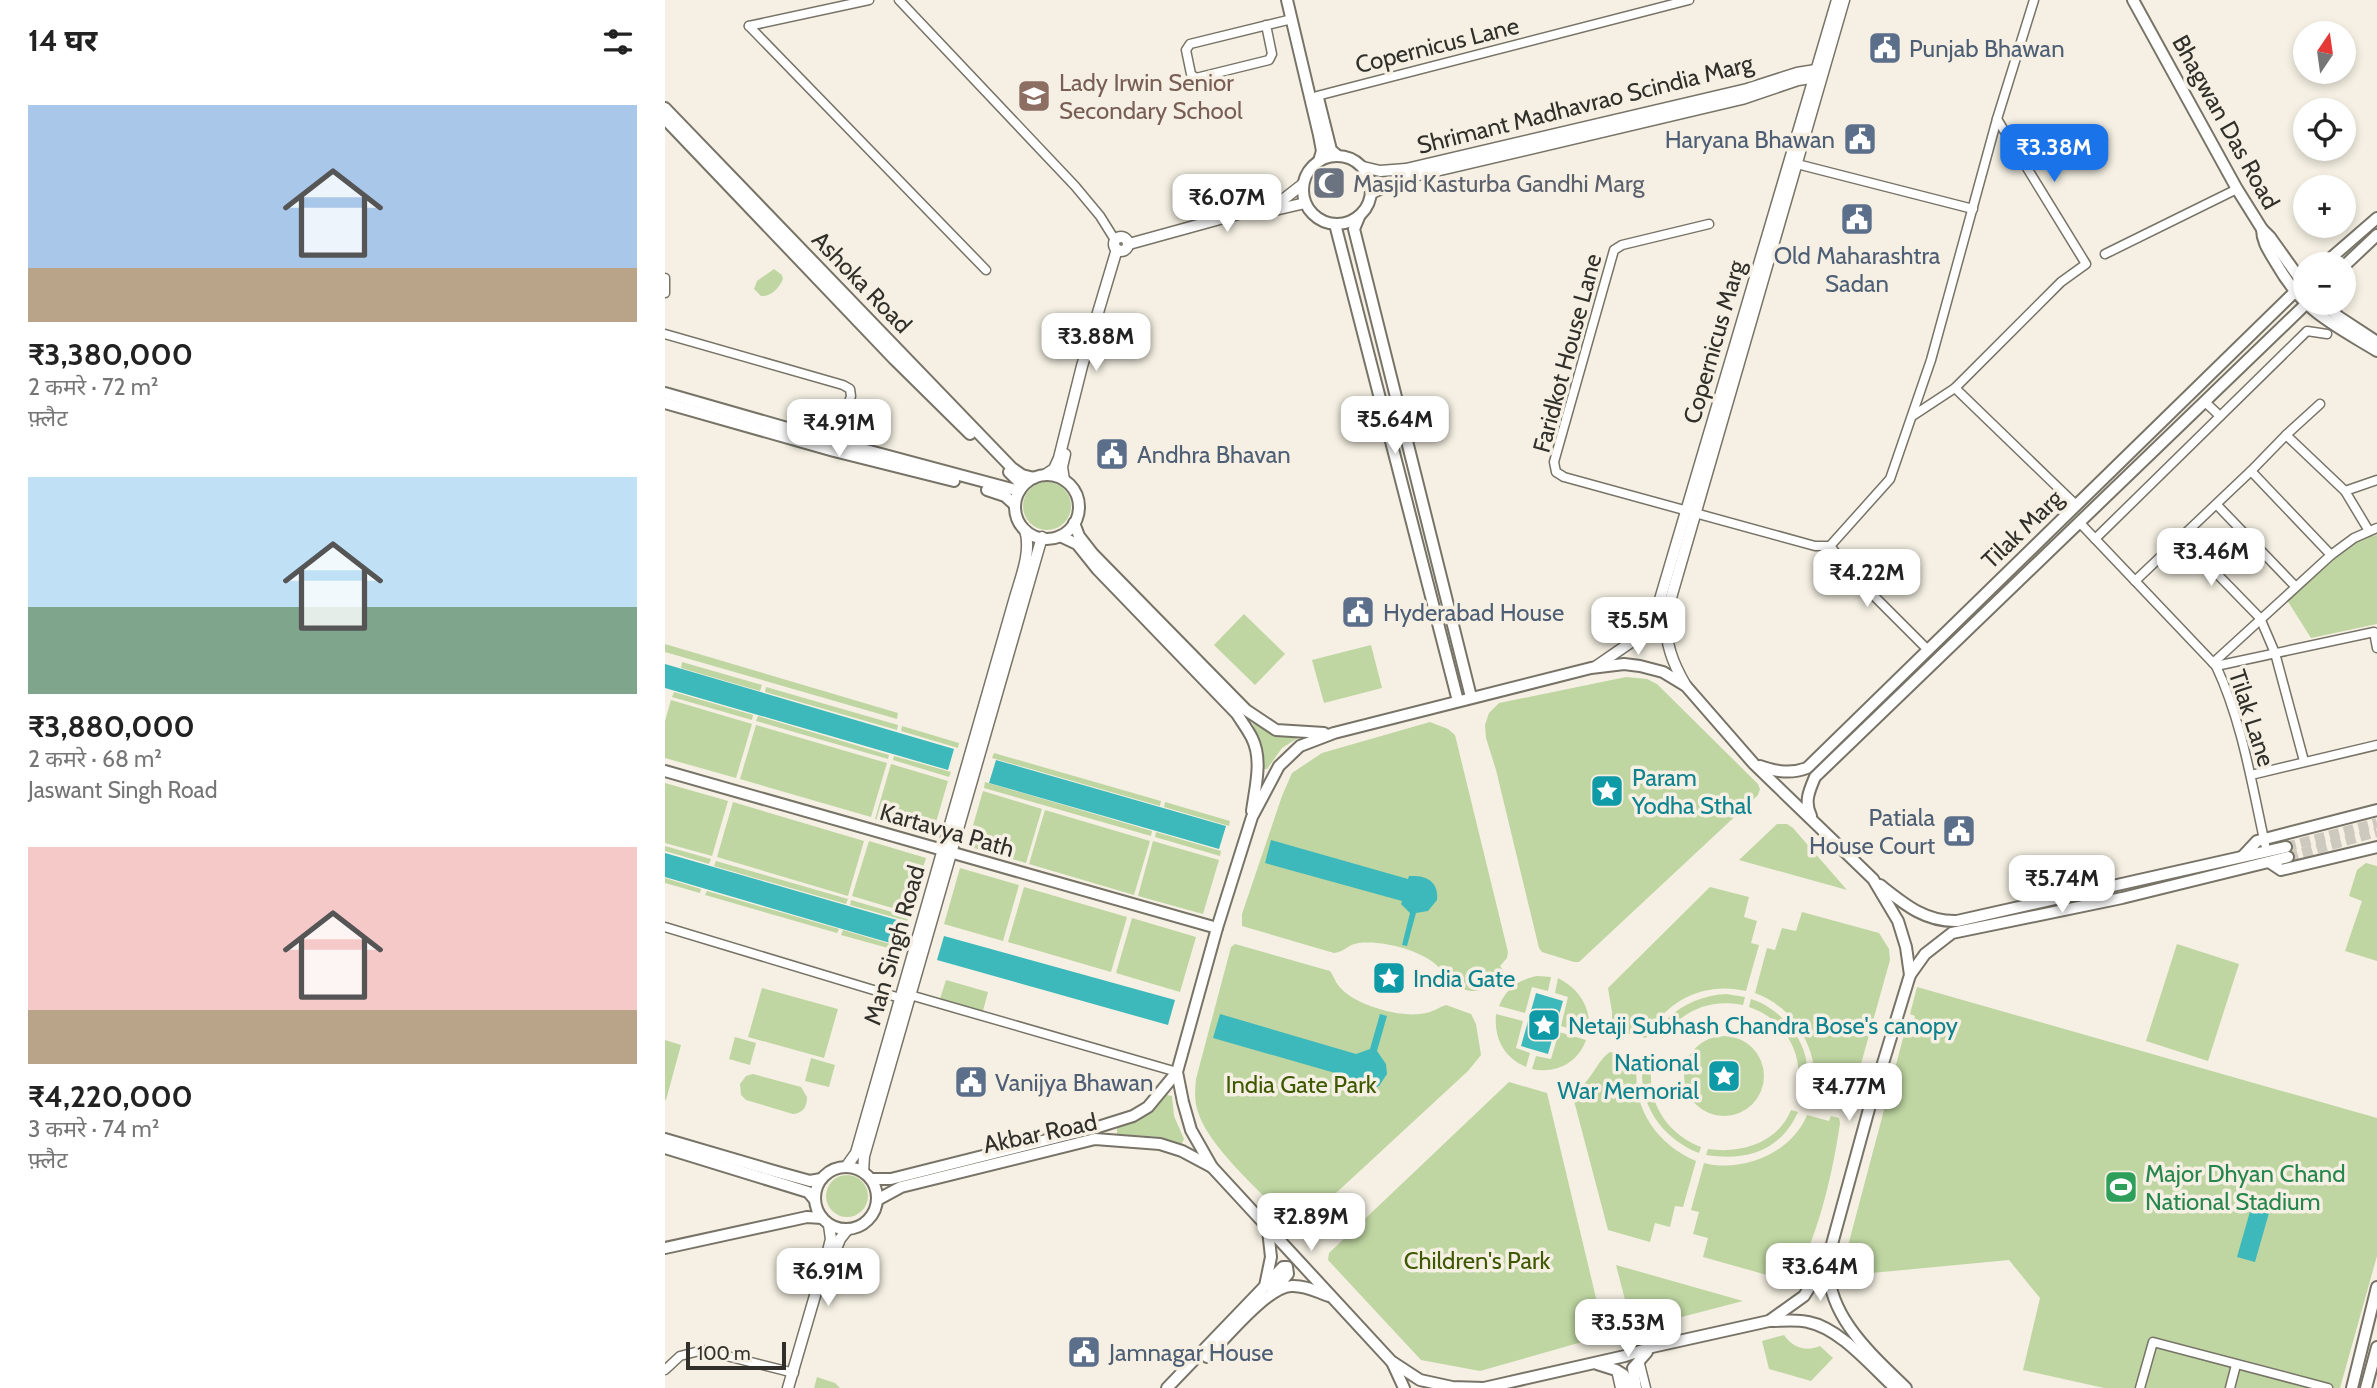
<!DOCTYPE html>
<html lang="hi">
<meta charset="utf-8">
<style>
body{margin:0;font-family:Cabin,"Noto Sans Devanagari",sans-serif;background:#f6f6f6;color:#222;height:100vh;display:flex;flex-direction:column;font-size:26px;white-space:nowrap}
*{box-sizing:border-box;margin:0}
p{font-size:23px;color:#767676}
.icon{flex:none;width:38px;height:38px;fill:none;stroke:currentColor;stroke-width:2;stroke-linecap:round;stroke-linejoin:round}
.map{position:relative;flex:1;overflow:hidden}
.details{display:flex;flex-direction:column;background:#fff;width:665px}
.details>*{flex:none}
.needle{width:46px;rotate:13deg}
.buttons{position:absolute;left:1628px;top:21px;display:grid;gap:14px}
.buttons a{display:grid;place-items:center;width:63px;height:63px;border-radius:50%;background:#fff;box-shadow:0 4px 10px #0003;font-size:35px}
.scale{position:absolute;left:21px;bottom:18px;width:100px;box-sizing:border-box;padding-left:7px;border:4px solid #312f2a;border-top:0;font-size:19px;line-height:24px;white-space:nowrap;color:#312f2a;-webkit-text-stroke:5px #f5f0e3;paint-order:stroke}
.price{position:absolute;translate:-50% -60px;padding:0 16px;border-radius:14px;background:#fff;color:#222;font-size:23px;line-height:46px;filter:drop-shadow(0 2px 4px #0008)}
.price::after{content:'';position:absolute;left:50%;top:42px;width:21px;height:16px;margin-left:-10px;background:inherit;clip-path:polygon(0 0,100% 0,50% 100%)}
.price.selected{background:#1a73e8;color:#fff}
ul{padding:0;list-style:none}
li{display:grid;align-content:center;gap:14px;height:371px;padding:0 28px}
li span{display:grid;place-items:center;height:217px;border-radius:0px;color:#555}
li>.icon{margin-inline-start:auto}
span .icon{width:126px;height:126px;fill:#fffc;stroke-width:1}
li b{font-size:30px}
h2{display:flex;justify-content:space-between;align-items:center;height:84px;padding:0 28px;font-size:30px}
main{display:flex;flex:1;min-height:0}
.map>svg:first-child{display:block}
</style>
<main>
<section class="details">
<h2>14 घर<svg class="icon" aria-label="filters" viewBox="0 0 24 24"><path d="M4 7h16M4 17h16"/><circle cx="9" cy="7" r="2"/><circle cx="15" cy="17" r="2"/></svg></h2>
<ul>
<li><span style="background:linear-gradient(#a9c7e8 75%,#b9a48a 0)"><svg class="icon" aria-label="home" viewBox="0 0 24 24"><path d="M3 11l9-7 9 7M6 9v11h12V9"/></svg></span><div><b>₹3,380,000</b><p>2 कमरे · 72 m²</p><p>फ़्लैट</p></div></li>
<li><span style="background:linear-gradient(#bfe0f5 60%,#7fa58c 0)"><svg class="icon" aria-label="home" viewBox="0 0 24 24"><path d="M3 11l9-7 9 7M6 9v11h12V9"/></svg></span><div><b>₹3,880,000</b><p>2 कमरे · 68 m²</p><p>Jaswant Singh Road</p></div></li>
<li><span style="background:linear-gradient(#f6c9c9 75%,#b9a48a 0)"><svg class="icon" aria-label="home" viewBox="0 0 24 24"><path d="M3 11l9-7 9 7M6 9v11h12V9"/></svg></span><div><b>₹4,220,000</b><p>3 कमरे · 74 m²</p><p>फ़्लैट</p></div></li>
</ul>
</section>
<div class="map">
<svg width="1712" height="1388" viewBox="0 0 1712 1388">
<rect width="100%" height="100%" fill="#f5f0e3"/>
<g fill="#bfd6a2">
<path d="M109,269L117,275L118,279C114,288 106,297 96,296L89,289L92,281Z"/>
<circle cx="382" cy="506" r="24"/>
<path d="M1712,535V624L1646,638L1620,597C1646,575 1677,540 1712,535Z"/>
<path d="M579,614L620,654L590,685L549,645Z"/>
<path d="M0,644L233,713L232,719L0,652Z"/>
<path d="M706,645L717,688L659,703L647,660Z"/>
<path d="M17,662L97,685L95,691L16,668Z"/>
<path d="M961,677L982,679L992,684L1093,784L1095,789L1093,795L914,962H909L877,952L874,948L831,770L821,738L820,725L824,713L834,703Z"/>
<path d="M101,687L233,725L232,730L100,692Z"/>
<path d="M9,692L88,715L87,720L7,697Z"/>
<path d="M6,700L87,724L71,778L0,758V721Z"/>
<path d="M93,716L224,755L223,759L91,721Z"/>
<path d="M586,719L604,732L617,736H636L617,748L602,769H597L595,743Z"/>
<path d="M765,722L783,729L790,735L843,952L842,958L835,966L838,970C814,991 819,997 785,985C781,981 780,975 777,971C763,951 717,940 694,943C684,944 679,952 669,953L577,926V914L617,796L627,773L657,753Z"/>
<path d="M91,725L222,763L206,817L75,779Z"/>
<path d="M237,726L294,743L293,748L236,731Z"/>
<path d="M329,753L496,801L495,806L327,758Z"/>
<path d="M229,756L286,772L284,777L228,760Z"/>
<path d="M226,764L283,781L267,836L210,819Z"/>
<path d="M320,782L487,831L486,836L319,788Z"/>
<path d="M0,783L63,801L47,856L0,843Z"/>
<path d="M318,791L377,809L361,863L302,846Z"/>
<path d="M68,802L199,841L183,896L52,857Z"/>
<path d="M500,802L565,821L564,826L499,807Z"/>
<path d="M380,810L485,841L469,895L364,864Z"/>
<path d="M1112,824H1122L1128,828L1182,890L1074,860Z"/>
<path d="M491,832L556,851L555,856L490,837Z"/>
<path d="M204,841L261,858L244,913L187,896Z"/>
<path d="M488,841L554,860L538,914L473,896Z"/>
<path d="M0,846L46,859L44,864L0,851Z"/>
<path d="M51,861L183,899L181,904L49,866Z"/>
<path d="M1701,863L1712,866V961L1680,951L1697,901L1684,896L1692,870Z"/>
<path d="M295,868L354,885L338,941L279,924Z"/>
<path d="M0,878L36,889L35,893L0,883Z"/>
<path d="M359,887L462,917L446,972L343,942Z"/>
<path d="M1045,887L1084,897L1079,917L1092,921L1086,943L1094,945L1081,991C1039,981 1000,1001 981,1038L960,1033L958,1040L951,1038L947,1033V1012L943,988Z"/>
<path d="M42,891L174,929L172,933L40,895Z"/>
<path d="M186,900L244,917L242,921L185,905Z"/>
<path d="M1137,912L1214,933L1224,949L1225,960L1189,1089L1178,1104L1169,1102L1170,1097L1155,1094L1149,1089C1149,1082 1150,1074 1149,1067C1144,1034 1121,1004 1090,993L1102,948L1110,950L1117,928L1131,931Z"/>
<path d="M467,918L531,937L515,992L451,973Z"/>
<path d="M178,930L235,947L234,951L176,935Z"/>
<path d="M570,944L665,971C668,975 670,981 673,985C687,1005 738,1019 761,1013C768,1012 774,1007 781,1005L806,1014L811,1024L816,1055L803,1071L644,1218L633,1223L619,1216C593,1189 544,1147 533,1112C529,1101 530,1090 531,1079L566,947Z"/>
<path d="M1512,944L1574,964L1543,1061L1481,1041Z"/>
<path d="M872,976L886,977L883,991L867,987L860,1013L834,1006C842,988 853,980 872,976Z"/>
<path d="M893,978C915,989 928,1010 923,1034L896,1026L903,997L890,993Z"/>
<path d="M281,980L323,992L318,1011L275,999Z"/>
<path d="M1252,987L1712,1118V1256L1675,1388H1439L1358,1370L1375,1298L1344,1260L1175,1276L1241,1027H1247L1250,1016L1245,1014Z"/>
<path d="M97,988L173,1009L159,1058L83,1037Z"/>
<path d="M1061,994L1080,997L1078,1005C1044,998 1017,1011 997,1038L989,1034C1007,1009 1031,996 1061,994Z"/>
<path d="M1086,999C1113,1007 1139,1036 1142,1065C1142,1072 1141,1080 1141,1087L1133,1086C1138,1051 1118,1018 1084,1007Z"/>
<path d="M831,1014L858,1021L851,1048L865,1053L861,1067C838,1057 829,1038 831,1014Z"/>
<path d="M894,1032L921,1040C913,1063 891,1074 867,1069L871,1056L886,1059Z"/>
<circle cx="1059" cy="1076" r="40"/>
<path d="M70,1037L91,1043L85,1065L64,1059Z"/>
<path d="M0,1040L16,1045L1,1100H0Z"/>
<path d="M945,1052L954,1053L953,1062L972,1067C967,1109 993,1145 1031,1161L1018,1207L1010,1206L1005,1227L990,1223L985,1242L943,1230L908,1097C910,1089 913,1089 919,1084C929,1074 934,1059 945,1052Z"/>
<path d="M146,1058L170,1065L164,1087L140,1081Z"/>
<path d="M88,1074L136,1087L142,1097C142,1107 138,1113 128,1114L81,1100L76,1095L75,1084L81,1076Z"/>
<path d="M977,1074H986C984,1107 1006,1136 1036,1147L1034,1153C1001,1140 977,1111 977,1074Z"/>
<path d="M844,1082L882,1093L937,1323L924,1340L815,1371L756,1360L663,1260L664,1253Z"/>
<path d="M502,1095L507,1096L509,1116L519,1139L516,1145L495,1137L452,1134V1128L490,1108Z"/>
<path d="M1126,1110L1133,1112C1115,1152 1081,1161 1041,1155L1043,1149C1075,1154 1113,1143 1126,1110Z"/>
<path d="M1142,1115L1164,1121L1166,1116L1174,1118L1175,1123C1168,1172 1153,1239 1127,1282L1038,1257L1043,1238L1028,1234L1034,1212L1026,1210L1039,1163C1077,1173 1127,1153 1142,1115Z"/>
<circle cx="182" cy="1196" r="21"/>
<path d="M951,1265L1078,1301L982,1326L970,1322L964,1315Z"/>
<path d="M1119,1335C1128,1348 1141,1352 1155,1346L1168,1358L1146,1381L1104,1369L1097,1341Z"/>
<path d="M152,1377L170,1383L175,1388H149Z"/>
</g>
<g fill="#3eb9bb">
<path d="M0,664L289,749L283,770L0,688Z"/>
<path d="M331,760L561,826L554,849L324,783Z"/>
<path d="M606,840L743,879L744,876C761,875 774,881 772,900L763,911L751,913L742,946L737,945L745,913L736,904L737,901L600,863Z"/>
<path d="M0,853L239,922L232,945L0,877Z"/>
<path d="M279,936L510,1000L503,1025L272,960Z"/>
<path d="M871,993L898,1001L883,1054L856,1046Z"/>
<path d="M555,1014L691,1054L705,1049L715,1014L722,1016L712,1051L721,1064L722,1074L714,1086C700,1092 695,1086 684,1080V1077L548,1038Z"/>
<path d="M1586,1208L1604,1213L1590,1262L1572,1257Z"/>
</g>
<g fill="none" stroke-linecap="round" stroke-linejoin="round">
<g stroke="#cec9be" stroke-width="10" stroke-dasharray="10 5" stroke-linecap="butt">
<path d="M1621,847L1712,823"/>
<path d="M1623,857L1712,832"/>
</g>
<defs>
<g id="minor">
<path d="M234,0L410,186L435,216L450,240"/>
<path d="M601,25L607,54L604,60L531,78L526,74L521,50L525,44L627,19"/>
<path d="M84,26L321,270"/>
<path d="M84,26L204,0"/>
<path d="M652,96L1024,0"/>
<path d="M1132,164L1308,209"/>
<path d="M1044,224L957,245L949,250L889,462L891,472L899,477L1150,546H1165L1225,479L1266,360L1332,119L1369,0"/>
<path d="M1440,254L1572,189"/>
<path d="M0,278V293"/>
<path d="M0,334L178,385L185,389L186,396L170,446"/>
<path d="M1290,388L1411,505"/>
<path d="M1540,402L1555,416"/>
<path d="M1249,415L1290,388L1396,282L1421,264L1332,119"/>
<path d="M1621,435L1655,404"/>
<path d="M1586,471L1621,435L1680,491L1712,480"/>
<path d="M1680,491L1704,531"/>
<path d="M1552,505L1630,586"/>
<path d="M1415,523L1551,666C1577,721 1587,785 1600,844"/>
<path d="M1517,538L1595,618L1610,653L1639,761"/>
<path d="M1430,539L1639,334L1642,331L1662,334"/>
<path d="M1165,546L1198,585L1263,650"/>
<path d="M1470,581L1586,471L1666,555"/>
<path d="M1548,663L1666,555L1689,538L1712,528"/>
<path d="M1551,666L1709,632L1712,648"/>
<path d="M1586,775L1712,745"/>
<path d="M0,927L235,998"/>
<path d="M245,995L512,1072"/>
<path d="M974,1360L981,1388"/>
<path d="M0,1370L15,1356L38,1350L129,1373"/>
<path d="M951,1370L955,1388"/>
<path d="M1475,1388L1488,1342L1663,1388"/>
<path d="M1565,1388L1571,1365"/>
</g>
<g id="tertiary">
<path d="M698,167L715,171L741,169L1082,89L1132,73L1157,69"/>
<path d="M707,193L741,178L1077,99L1133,80L1152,77"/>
<path d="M610,210L640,203"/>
<circle cx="456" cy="244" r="7"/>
<path d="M464,244L602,206L615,202L638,184"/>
<path d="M380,475L389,469L394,458L417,366L452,249"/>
<path d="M399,480L397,467L400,454"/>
<path d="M930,667L975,636L991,613L1172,0"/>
<path d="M1021,686C1007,662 1000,643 1001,615L1179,0"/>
<path d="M181,1167L191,1153L349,601C355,579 367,552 360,530"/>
<path d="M198,1172L199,1156L377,537"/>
<path d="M168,1256L175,1239L183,1229"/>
<path d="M123,1388L163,1251L166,1239L164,1225"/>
</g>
<g id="secondary">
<path d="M622,0L654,135L657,151L654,161"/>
<path d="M1468,0L1572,189L1597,229L1605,237L1640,286"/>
<path d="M653,98L666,150L673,156"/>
<path d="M0,108L347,468L357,475L369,478"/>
<path d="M0,119L229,359L305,434"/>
<circle cx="672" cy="190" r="34"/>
<path d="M694,217L689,229L806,697"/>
<path d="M670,224L793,701"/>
<path d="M1597,229C1597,242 1604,251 1611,263C1639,312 1666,323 1712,351"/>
<path d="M1659,264L1712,218"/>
<path d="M1678,267L1712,235"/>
<path d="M1657,303L1674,317L1712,342"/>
<path d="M0,393L171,442L354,491"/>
<path d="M0,403L169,451L289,481"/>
<path d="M344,472L354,482L355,490"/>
<circle cx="382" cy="507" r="32"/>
<path d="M322,490L340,496L350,505"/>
<path d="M409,523L414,536L428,554L581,710L611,730L659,733"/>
<path d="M395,536L412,544L432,569L572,714C577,722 583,730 587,738C598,760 590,788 587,811"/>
<path d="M959,664L975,666L998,672L1021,686L1089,764L1208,879L1233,921L1241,947L1245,975L1204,1109L1167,1244L1163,1258L1139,1296L1104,1321L987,1347L960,1356L819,1388L787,1387L755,1380L726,1361L547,1167L526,1130L518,1102L512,1072L552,928L587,817L614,766L635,746L669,733L926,668Z"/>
<path d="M1095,766C1112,772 1126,774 1142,768L1640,282"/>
<path d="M0,771L552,928"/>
<path d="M1146,816C1139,802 1144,791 1150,777L1642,303"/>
<path d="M1578,856L1592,841L1712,810"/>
<path d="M1604,862L1616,870L1712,847"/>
<path d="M1215,885C1239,904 1260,922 1292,921L1621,847"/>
<path d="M1245,975L1260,954L1287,933L1457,898L1623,857"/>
<path d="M0,1139L116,1173L145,1181L156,1179"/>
<path d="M0,1148L143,1192L149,1199"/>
<circle cx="181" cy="1198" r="31"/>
<path d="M206,1179H226L433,1127L468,1116L483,1107L512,1072"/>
<path d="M212,1200L236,1187L430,1139L495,1144L517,1151L547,1167"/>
<path d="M0,1248L142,1217L157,1218"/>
<path d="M1163,1261C1161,1315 1205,1353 1241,1388"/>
<path d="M600,1286L618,1267H622L623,1274L608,1291"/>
<path d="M1104,1321C1117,1321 1131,1319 1143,1322C1175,1328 1207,1367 1230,1388"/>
<path d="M542,1357C560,1339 602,1287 626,1286C640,1285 652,1292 664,1296"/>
<path d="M727,1362L739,1388"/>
<path d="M932,1364L951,1370L959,1375L963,1388"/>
<path d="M502,1388L600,1286L606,1257L603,1230"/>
<path d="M971,1388L968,1368L982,1352"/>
<path d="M1687,1388L1712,1287"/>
<path d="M1701,1388L1712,1347"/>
</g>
</defs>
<use href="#minor" stroke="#777367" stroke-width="11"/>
<use href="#tertiary" stroke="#777367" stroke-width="13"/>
<use href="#secondary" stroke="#777367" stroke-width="14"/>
<use href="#minor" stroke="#fff" stroke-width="8"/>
<use href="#tertiary" stroke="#fff" stroke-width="10"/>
<use href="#secondary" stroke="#fff" stroke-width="10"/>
</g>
<defs>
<symbol id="civic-square" viewBox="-11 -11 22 22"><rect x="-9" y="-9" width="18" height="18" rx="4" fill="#5c6f8a" stroke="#f5f0e3"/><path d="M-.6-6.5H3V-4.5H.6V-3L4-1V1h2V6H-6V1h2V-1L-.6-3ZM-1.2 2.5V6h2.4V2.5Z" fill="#fff"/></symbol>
<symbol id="school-square" viewBox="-11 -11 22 22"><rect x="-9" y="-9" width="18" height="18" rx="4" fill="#8d6e63" stroke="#f5f0e3"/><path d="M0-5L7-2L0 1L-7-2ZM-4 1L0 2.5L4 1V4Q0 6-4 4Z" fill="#fff"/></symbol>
<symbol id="mosque-square" viewBox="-11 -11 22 22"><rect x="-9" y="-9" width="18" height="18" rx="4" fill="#6b7280" stroke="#f5f0e3"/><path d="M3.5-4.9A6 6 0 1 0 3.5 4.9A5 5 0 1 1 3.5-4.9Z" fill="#fff"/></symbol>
<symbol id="sight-square" viewBox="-11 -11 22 22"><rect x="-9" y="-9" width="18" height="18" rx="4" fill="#0f9aa8" stroke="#f5f0e3"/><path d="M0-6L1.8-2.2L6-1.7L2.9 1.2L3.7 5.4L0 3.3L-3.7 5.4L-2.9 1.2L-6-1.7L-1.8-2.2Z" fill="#fff"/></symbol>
<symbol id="stadium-square" viewBox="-11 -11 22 22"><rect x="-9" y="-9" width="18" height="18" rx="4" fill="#2e9e5b" stroke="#f5f0e3"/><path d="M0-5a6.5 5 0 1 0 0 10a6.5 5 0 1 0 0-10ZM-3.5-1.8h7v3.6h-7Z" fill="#fff"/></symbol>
</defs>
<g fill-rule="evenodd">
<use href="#civic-square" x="1201" y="29" width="38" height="38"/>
<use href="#school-square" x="350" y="77" width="38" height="38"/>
<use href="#civic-square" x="1176" y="120" width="38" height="38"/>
<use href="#mosque-square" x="645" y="164" width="38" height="38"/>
<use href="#civic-square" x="1173" y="200" width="38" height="38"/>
<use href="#civic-square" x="428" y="435" width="38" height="38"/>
<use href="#civic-square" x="674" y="593" width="38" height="38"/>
<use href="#sight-square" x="923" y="772" width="38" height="38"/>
<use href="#civic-square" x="1275" y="812" width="38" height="38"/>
<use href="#sight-square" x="705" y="959" width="38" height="38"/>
<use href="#sight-square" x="860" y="1006" width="38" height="38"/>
<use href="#sight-square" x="1040" y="1057" width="38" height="38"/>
<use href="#civic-square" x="287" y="1063" width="38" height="38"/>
<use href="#stadium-square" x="1437" y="1168" width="38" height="38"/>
<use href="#civic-square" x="400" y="1333" width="38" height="38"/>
</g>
<g text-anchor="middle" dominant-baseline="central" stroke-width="7" stroke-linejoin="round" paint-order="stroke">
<g font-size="24" fill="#312f2a" stroke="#f5f0e3">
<text transform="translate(772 45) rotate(-14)">Copernicus Lane</text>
<text transform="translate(920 104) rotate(-14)">Shrimant Madhavrao Scindia Marg</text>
<text transform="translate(1561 122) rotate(61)">Bhagwan Das Road</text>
<text transform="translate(197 282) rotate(46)">Ashoka Road</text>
<text transform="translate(1049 342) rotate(-74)">Copernicus Marg</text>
<text transform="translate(902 353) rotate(-75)">Faridkot House Lane</text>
<text transform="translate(1357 529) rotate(-44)">Tilak Marg</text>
<text transform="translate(1587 718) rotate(72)">Tilak Lane</text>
<text transform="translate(282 830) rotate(16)">Kartavya Path</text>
<text transform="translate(229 945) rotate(-74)">Man Singh Road</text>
<text transform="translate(375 1133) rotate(-12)">Akbar Road</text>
</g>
<g font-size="24" fill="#4e5e75" stroke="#f5f0e3" text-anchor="start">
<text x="1244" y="48">Punjab Bhawan</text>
<text x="1170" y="139" text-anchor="end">Haryana Bhawan</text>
<text x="1192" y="255" text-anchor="middle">Old Maharashtra<tspan x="1192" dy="28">Sadan</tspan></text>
<text x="472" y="454">Andhra Bhavan</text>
<text x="718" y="612">Hyderabad House</text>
<text x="1270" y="817" text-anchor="end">Patiala<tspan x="1270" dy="28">House Court</tspan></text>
<text x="330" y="1082">Vanijya Bhawan</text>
<text x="444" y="1352">Jamnagar House</text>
</g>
<g font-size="24" fill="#785e54" stroke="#f5f0e3" text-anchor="start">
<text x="394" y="82">Lady Irwin Senior<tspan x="394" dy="28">Secondary School</tspan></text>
</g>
<g font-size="24" fill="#5b616d" stroke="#f5f0e3" text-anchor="start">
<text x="688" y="183">Masjid Kasturba Gandhi Marg</text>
</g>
<g font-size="24" fill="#0d838f" stroke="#f5f0e3" text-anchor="start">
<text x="967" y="777">Param<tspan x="967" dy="28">Yodha Sthal</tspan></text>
<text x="748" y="978">India Gate</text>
<text x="903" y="1025">Netaji Subhash Chandra Bose's canopy</text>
<text x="1034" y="1062" text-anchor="end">National<tspan x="1034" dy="28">War Memorial</tspan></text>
</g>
<g font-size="24" fill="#3e5901" stroke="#f5f0e3">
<text x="636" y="1084">India Gate Park</text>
<text x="812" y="1260">Children's Park</text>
</g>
<g font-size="24" fill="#27864d" stroke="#f5f0e3" text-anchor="start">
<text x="1480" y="1173">Major Dhyan Chand<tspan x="1480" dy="28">National Stadium</tspan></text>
</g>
</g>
</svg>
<div class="buttons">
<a><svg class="needle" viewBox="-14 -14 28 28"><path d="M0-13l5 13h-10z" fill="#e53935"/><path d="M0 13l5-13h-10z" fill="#767676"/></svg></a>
<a><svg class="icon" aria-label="locate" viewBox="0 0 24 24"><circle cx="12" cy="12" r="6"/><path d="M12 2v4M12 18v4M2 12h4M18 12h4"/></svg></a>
<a>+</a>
<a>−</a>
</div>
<div class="scale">100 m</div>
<b class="price selected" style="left:1389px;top:184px">₹3.38M</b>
<b class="price" style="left:562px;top:234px">₹6.07M</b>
<b class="price" style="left:431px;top:373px">₹3.88M</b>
<b class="price" style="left:730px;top:456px">₹5.64M</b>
<b class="price" style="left:174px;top:459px">₹4.91M</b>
<b class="price" style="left:1546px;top:588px">₹3.46M</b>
<b class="price" style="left:1202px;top:609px">₹4.22M</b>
<b class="price" style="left:973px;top:657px">₹5.5M</b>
<b class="price" style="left:1397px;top:915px">₹5.74M</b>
<b class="price" style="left:1184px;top:1123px">₹4.77M</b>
<b class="price" style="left:646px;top:1253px">₹2.89M</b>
<b class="price" style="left:1155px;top:1303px">₹3.64M</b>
<b class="price" style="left:163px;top:1308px">₹6.91M</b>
<b class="price" style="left:963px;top:1359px">₹3.53M</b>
</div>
</main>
